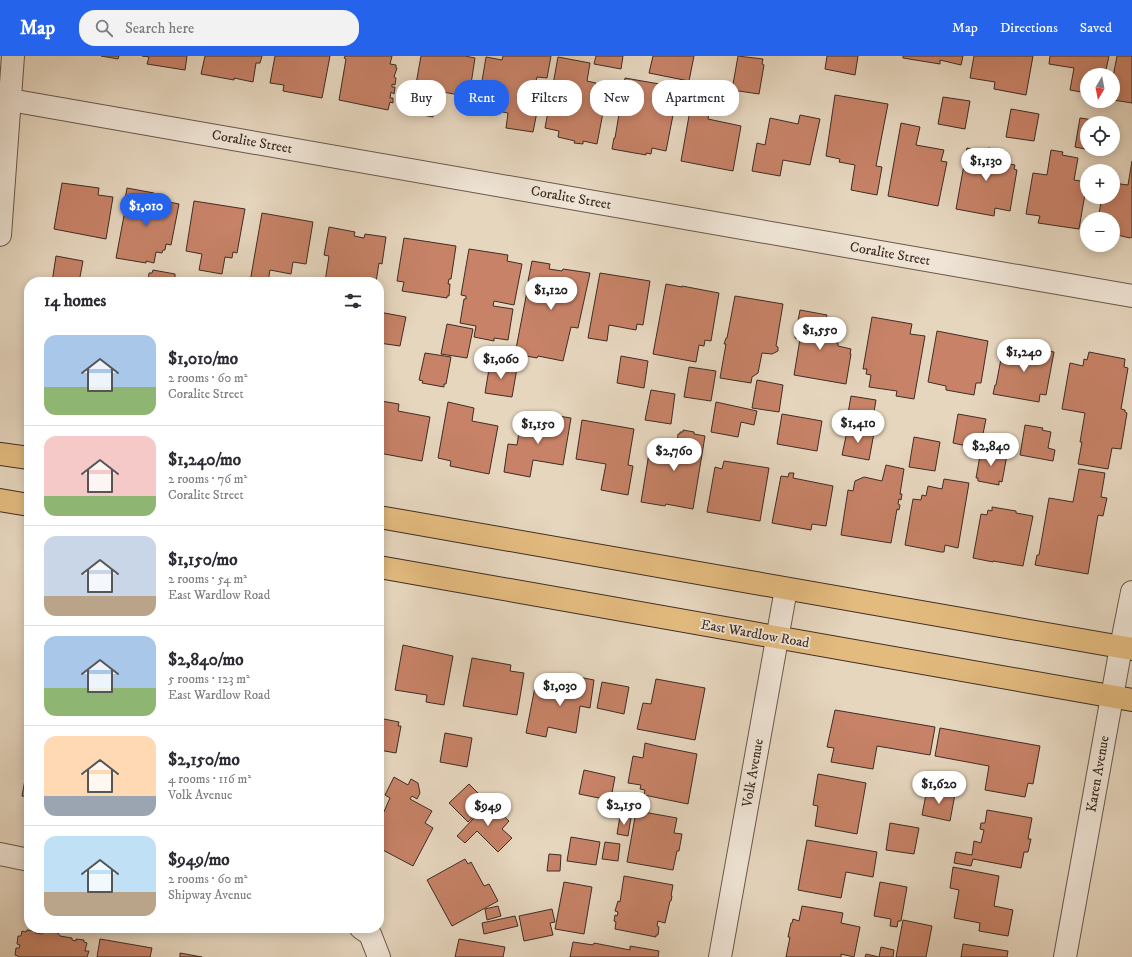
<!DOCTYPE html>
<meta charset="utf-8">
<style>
body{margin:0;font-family:"IM FELL DW Pica",serif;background:#f2f2f3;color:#2b2b33;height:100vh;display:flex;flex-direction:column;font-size:15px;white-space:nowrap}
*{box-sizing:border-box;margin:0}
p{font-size:13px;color:#7c7c81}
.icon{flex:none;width:22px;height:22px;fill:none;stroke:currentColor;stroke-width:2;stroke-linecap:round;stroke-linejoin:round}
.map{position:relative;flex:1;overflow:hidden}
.panel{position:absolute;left:24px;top:221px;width:360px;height:656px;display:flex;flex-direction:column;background:#fff;border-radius:16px;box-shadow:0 2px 10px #0003}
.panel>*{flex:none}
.hud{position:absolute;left:396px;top:24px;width:380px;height:36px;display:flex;gap:8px}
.needle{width:26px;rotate:190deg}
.fabs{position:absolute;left:1080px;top:12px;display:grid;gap:8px}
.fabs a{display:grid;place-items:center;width:40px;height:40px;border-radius:50%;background:#fff;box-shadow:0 2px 10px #0003;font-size:20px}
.price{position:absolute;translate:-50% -34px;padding:0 9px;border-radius:14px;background:#fff;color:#222;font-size:13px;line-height:26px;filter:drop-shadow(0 1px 2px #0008)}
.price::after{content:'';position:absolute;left:50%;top:24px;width:12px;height:9px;margin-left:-6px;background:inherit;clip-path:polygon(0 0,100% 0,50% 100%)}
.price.active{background:#2563eb;color:#fff}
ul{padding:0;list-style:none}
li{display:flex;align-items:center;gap:12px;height:100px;padding:0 20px}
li+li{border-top:1px solid #e1e1e2}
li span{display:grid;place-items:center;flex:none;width:112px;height:80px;border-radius:12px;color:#555}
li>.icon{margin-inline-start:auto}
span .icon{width:48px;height:48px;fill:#fffc;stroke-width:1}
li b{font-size:17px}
h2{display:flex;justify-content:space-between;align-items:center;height:48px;padding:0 20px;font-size:17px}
.pill{padding:0 14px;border-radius:16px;background:#fff;box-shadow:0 2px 10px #0003;font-size:14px;line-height:36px}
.pill.active{background:#2563eb;color:#fff}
header{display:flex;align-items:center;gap:24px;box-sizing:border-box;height:56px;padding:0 20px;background:#2563eb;color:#fff}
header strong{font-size:19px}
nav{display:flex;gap:22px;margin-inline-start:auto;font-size:14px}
.search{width:280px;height:36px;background:#f2f2f3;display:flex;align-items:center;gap:10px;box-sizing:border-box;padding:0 14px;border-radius:16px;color:#7c7c81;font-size:15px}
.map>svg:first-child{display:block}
</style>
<header>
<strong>Map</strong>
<div class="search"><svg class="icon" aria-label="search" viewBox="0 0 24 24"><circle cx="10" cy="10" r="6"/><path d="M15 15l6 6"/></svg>Search here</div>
<nav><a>Map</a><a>Directions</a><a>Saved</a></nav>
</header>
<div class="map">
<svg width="1132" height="901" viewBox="0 0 1132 901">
<rect width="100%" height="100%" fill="#e6d6be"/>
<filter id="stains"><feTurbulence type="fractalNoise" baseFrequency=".005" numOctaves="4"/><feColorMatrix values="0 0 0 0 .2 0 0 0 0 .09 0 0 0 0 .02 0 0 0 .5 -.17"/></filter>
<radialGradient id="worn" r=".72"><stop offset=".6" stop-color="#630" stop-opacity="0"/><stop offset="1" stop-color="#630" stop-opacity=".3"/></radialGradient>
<g fill="#c78267" stroke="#3f2d25">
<path d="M101,0H119L118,3Z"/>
<path d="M142,0H187L185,14L147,8L149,1Z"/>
<path d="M205,0H262L260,7H256L253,26L234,22V24L201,18Z"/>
<path d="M275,0H330L322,42L283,35L284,29L270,27Z"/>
<path d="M345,0H392L390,8L396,9V12H397L394,21L396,22L395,29L392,28V31H395L394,38L391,36L390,42H393V47L390,46L388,54L339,44L346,3L344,2Z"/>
<path d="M421,0H465L475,2L469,41L438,35L433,61L406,56L411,27L416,28Z"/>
<path d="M503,0H551L547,22L537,21L534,32H532L531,45L539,46L533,76L506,72L508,57L497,55V52L478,49L486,1L502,4Z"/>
<path d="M596,0H623L621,13L594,8Z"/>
<path d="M653,0H694L689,25L649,17Z"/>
<path d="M738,0L763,3L762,8L764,9L759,38L732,34Z"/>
<path d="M827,0H858L855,19L825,13Z"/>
<path d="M903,0H963L961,9L940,4V8L903,2Z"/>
<path d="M974,0H1033L1026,39L994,33L995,26L970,22Z"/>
<path d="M1050,0H1109L1105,18L1087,19V37L1070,34L1074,12L1049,8Z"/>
<path d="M1117,0H1132V47L1113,44V21Z"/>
<path d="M558,1L590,7L587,25L596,27L594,37H599V39L606,41L597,88L583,85V88L574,87L575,85L558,81L559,75L545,72Z"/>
<path d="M625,22L665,29L662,45L668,46L667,52L674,54L666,95L652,92L651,98L646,97V99L612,93L614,82H615Z"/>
<path d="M835,39L888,48L876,110L882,111L877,139L851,134L855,109L839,106L840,103L826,100Z"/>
<path d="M943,41L970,45L965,73L938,68Z"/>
<path d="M692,43L711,46L708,63L741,70L733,115L681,105Z"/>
<path d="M1011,53L1039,58L1034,85L1006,81Z"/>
<path d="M800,59L820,63L810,109L783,104L780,120L752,115L757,87L765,89L770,62L798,68Z"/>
<path d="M1080,62L1107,66L1087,67V93H1102L1101,96L1075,91Z"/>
<path d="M901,67L920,71L916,89L944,94L941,105L947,106L938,150L888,140Z"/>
<path d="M967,92L988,96V92L1006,95L1004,107L1015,109L1014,113L1017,114L1010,155L995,152L994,160L956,153Z"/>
<path d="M1051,94L1063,96L1062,99L1078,102L1074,124L1087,126L1079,173L1038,167L1040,160L1026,158L1033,117L1047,119Z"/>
<path d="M1132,105V181L1130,182L1113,178V163H1098L1102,141H1113V127L1128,129Z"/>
<path d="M62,127L99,132L98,139L113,141L106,183L54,173Z"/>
<path d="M127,132L154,137L153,140L159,141V144L179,148L171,189L166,188L165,194H163L162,197L156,196L154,207L146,205V207L116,202L127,144L125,143Z"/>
<path d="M194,145L245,153L237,197L233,196L232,202L225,201L222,218L199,214L202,198L186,195Z"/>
<path d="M262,157L313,166L306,208L293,206L291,218L270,214L268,226H250Z"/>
<path d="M329,171L355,176L354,180L364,182L365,178L386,181L382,208L379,207L376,226H325L329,200L324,199Z"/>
<path d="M404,182L456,190L451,223H449L448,228H450L449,240H447V242L402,235L404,226L397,225Z"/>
<path d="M469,193L508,199L507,205L522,208L514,249L494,245L493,250L513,253L508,284L494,282V285L474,281L476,270L460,267L464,243H466V240L461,239Z"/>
<path d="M56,200L83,205L79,226H52Z"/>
<path d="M532,205L550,208L549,213L562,215L563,213L590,217L578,272L571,271L563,305L538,300L537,302L515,298L529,225H528Z"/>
<path d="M153,214L175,218V226H148L149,217H152Z"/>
<path d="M600,217L650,225L643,269L637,268L636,274L609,269L607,285L588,282Z"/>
<path d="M666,228L682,231V230L719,237L711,285L705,284L704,290L699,289L696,306L653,298Z"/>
<path d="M735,240L783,248L776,290L778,291V295L772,298L762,297L758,317L752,321L751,327L720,322L726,288H724L726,282H727Z"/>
<path d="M800,254L827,259L822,284L838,287V290L851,293L850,298H851L846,328L794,319L800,283L795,282Z"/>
<path d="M379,256L406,261L400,290L379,287Z"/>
<path d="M872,261L912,268L910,278L925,280L914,343L896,340L897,335L869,331L871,319L866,318L867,313H863Z"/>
<path d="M447,268L473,273L467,302L441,298Z"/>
<path d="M937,275L988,285L981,327H976L974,339L946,334V330L928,326Z"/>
<path d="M1004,287L1054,296L1046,339L1040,338L1039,346L993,338L995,329H996Z"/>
<path d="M1089,296L1125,303L1124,311L1128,312L1121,353L1125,354V356L1127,357L1121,393L1112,392L1108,413L1078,408L1082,386H1080L1085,357L1062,353L1070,307L1083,310L1084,303L1087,304Z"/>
<path d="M425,297L451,301L446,328H444V331L422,327L423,325L419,324Z"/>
<path d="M621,300L648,305L644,332L617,327Z"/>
<path d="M490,307L517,312L512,341L485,337Z"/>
<path d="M689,311L716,315L711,345L684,341Z"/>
<path d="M757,324L783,329L779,356L752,352Z"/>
<path d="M651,334L675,338L671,368L645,364Z"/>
<path d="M851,340L876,344L871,373L846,369Z"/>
<path d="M381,345L399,348L398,355L430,361L422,405L379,397V356Z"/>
<path d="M448,346L474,352L472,365L498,370L489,418L450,410L451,405L438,402Z"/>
<path d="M716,346L757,355L754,369L741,366L738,381L711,376Z"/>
<path d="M782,358L822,365L817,395L777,388Z"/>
<path d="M958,358L986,363L980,393L953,387Z"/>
<path d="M552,359L571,362L563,409L533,404L530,421L504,416L508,388L517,389L521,363L550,368Z"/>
<path d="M582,364L634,373L628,409L633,410L628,439L601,434L606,408L576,403Z"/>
<path d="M1025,369L1043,372L1042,374L1051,376L1048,392L1055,394L1053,405L1020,399Z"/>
<path d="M848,371L874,377L869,404L842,399Z"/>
<path d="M683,374L694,376V378L705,380L693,453L666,448L665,450L641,446L650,391L657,392L659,387L666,388L665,394L678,396L679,389L677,388L678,378H680V376H683Z"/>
<path d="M914,381L940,386L935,415L909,411Z"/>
<path d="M981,394L1007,399L1002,426L999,425V429L978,425V422H976Z"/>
<path d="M724,405L769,412L760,465L707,456L715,411L722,413Z"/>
<path d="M886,409L904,413L900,438H902L901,444L899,443L898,448L900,449L899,454L897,453L891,487L841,479L848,434L853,435L855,425L864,421L882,425Z"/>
<path d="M1079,413L1105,417L1101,441L1107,442L1103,460L1098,459L1088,518L1035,509L1037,499H1039L1049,442L1073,446Z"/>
<path d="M789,417H794L793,422L833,430L826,470L812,468L811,474L772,467L781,420L788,421Z"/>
<path d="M944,423L969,427L958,492L945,489L944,496H941L905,489L913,443L921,444L922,439L926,440L928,430L942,433Z"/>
<path d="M992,451L1016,455V457L1033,460L1023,510L993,505V506L973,502L981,458L987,459L988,454L992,455Z"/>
<path d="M403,589L453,600L444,649L426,646L427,639L395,634Z"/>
<path d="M472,602L511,609L510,615L524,617L517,659L463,650Z"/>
<path d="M568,619L594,624L590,652L580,650L576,677L548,671L546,681L526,677L535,631L565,637Z"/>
<path d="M656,623L705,632L695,684L637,673L643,647L651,648Z"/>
<path d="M602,626L629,631L624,658L597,652Z"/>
<path d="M29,648V665L26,664Z"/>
<path d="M835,654L935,671L930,699L877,690L873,713L831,706L834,692L827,691Z"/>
<path d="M379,662L399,666L398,670H401L396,697L379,694Z"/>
<path d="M940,672L1040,690L1033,728L1028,727L1025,741L985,734L989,710L935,700Z"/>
<path d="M445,677L472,682L467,711L440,706Z"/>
<path d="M645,687L657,690L697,698L688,748L644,739L645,734L640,733L641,729L628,727L633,700L643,702Z"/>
<path d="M29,702V741L22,740Z"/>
<path d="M584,714L615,721L611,742H609V744L579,738Z"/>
<path d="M818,718L866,727L857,778L815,770L818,750L813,749Z"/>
<path d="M394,721L408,729L411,723L418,727L420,737L417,743L412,740L410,743L432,755L425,767L433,772L413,810L379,792V767L390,742L385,739Z"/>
<path d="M469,728L488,747L468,766L449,747Z"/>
<path d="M927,733L955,738L950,765L922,759Z"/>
<path d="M497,743L503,748L497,754L509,765L502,773L512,782L498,796L477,775L465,787L457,780L489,746L492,749Z"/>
<path d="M632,754L677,762L674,777L682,778L679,795H677L673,814L627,806L635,761L631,760Z"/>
<path d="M987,754L1032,762L1028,783H1031L1028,796H1024L1021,812L973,803L971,810L954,807L956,796L972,799L974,785L981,787L984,774L980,773L981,767H985Z"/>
<path d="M620,760L631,762L628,780L617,778Z"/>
<path d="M890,767L919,772L914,798L886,794Z"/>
<path d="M571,781L600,786L596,809L567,805Z"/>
<path d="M807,784L877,796L873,821L846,816L841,842L798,834Z"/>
<path d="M605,786L620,788L618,805L602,803Z"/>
<path d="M549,798L561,799L560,815H547Z"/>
<path d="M465,803L468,808L471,806L484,830L489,828L498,845L452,870L427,824Z"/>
<path d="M953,811L999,820L994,850L1013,854L1008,880L979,875L980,867L954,862L959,834L950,832Z"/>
<path d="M624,820L673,829L671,840H672L671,845H670L665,867L658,865L657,870L659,871L658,879H656V881L615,873L616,866L614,865L615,859L617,860L618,856L615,855L618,845L620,846Z"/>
<path d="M564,826L592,831L584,878L555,873Z"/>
<path d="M880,826L907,831L901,865H898L897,871L890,870L891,863L874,860Z"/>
<path d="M498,850L501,860L487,864L485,853Z"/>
<path d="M802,850L843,857L841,867L860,871L854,901L841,898V901H786L790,881H788L791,867H792L793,863L799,865Z"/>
<path d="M552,853L555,866L550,867L553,879L524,885L519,860Z"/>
<path d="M515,860L518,870L484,878L482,867Z"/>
<path d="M903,864L932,870L926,901H896Z"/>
<path d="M27,874L35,875V877L42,878L46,875L58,877L60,880L72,882V884L76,885V883L84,884V886L87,887L85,895H89L87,901H18V900L15,899L16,892H19L20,889L17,888L18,880H21L22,875L26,876Z"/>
<path d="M100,883L152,892L150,901H97Z"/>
<path d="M459,883L505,891L503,901H455Z"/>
<path d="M573,886L593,889L594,887L630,894V890L659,895L658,901H570Z"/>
<path d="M963,888L1008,895L1007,901H961Z"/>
<path d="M881,891L894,894L893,901H865L866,898L879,901Z"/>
<path d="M180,897L202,901H180Z"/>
</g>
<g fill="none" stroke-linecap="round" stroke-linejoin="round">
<defs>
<g id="minor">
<path d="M10,44L1132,240"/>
<path d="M0,179L13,0"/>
<path d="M0,798L29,804"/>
<path d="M361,872L370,878L379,901"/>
<path d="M720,901L786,533"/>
<path d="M1065,901L1121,591L1132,536"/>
</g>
<g id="major">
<path d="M0,398L29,402"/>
<path d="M0,444L29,449"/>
<path d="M379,461L1132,593"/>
<path d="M379,511L1132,644"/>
</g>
</defs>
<use href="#minor" stroke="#69574b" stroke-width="24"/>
<use href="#major" stroke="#3f2d25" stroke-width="24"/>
<use href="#minor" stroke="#efe4d5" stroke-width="22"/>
<use href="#major" stroke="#e3bb7f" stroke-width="22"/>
</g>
<g text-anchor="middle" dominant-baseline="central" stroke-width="4" stroke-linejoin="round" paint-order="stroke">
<g font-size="14" fill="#3f2d25" stroke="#efe4d5">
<text transform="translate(252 86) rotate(10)">Coralite Street</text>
<text transform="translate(571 142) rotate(10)">Coralite Street</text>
<text transform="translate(890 198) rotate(10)">Coralite Street</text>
<text transform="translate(755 578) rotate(10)">East Wardlow Road</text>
<text transform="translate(753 717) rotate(-80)">Volk Avenue</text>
<text transform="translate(1098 718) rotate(-80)">Karen Avenue</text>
</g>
</g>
<rect width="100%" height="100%" filter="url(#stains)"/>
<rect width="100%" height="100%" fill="url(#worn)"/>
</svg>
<div class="fabs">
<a><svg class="needle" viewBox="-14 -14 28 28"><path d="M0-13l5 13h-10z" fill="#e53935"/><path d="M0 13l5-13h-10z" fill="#7c7c81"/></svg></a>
<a><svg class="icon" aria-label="locate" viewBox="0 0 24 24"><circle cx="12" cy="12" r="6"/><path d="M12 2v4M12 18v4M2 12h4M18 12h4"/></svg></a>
<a>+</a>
<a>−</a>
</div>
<b class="price" style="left:986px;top:126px">$1,130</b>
<b class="price active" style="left:146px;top:171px">$1,010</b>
<b class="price" style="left:551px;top:255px">$1,120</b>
<b class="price" style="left:820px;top:295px">$1,550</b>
<b class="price" style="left:1024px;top:317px">$1,240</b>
<b class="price" style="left:501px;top:324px">$1,060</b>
<b class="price" style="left:858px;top:388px">$1,410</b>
<b class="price" style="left:538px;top:389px">$1,150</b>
<b class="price" style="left:991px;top:411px">$2,840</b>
<b class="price" style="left:674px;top:416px">$2,760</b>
<b class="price" style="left:560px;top:651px">$1,030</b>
<b class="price" style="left:939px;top:749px">$1,620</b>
<b class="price" style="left:624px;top:770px">$2,150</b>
<b class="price" style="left:488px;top:771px">$949</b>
<div class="hud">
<a class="pill">Buy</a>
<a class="pill active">Rent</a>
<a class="pill">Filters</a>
<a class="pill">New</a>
<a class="pill">Apartment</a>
</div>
<section class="panel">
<h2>14 homes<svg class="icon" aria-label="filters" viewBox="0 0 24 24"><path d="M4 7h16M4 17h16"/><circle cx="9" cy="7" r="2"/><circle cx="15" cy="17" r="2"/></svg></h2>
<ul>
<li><span style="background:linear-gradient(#a9c7e8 65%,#8fb573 0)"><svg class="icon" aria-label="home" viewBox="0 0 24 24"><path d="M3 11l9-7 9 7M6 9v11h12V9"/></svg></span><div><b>$1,010/mo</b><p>2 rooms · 60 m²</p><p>Coralite Street</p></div></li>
<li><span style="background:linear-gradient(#f6c9c9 75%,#8fb573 0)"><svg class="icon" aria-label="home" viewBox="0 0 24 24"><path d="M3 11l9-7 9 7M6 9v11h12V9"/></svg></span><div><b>$1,240/mo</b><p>2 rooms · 76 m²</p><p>Coralite Street</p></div></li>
<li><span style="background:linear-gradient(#c9d6e8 75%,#b9a48a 0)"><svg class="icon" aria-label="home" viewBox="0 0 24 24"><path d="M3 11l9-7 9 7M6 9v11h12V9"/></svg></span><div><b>$1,150/mo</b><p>2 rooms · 54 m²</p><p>East Wardlow Road</p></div></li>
<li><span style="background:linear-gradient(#a9c7e8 65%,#8fb573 0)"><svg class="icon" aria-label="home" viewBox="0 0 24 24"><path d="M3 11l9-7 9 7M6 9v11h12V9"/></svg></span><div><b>$2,840/mo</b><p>5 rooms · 123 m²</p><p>East Wardlow Road</p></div></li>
<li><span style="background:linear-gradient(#ffd9b3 75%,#9aa5b1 0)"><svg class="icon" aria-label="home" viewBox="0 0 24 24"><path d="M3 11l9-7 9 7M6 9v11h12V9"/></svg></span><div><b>$2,150/mo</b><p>4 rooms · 116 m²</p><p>Volk Avenue</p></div></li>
<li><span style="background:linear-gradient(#bfe0f5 70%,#b9a48a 0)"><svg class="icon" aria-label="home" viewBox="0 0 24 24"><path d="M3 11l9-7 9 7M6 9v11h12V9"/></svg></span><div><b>$949/mo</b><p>2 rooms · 60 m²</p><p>Shipway Avenue</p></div></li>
</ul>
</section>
</div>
